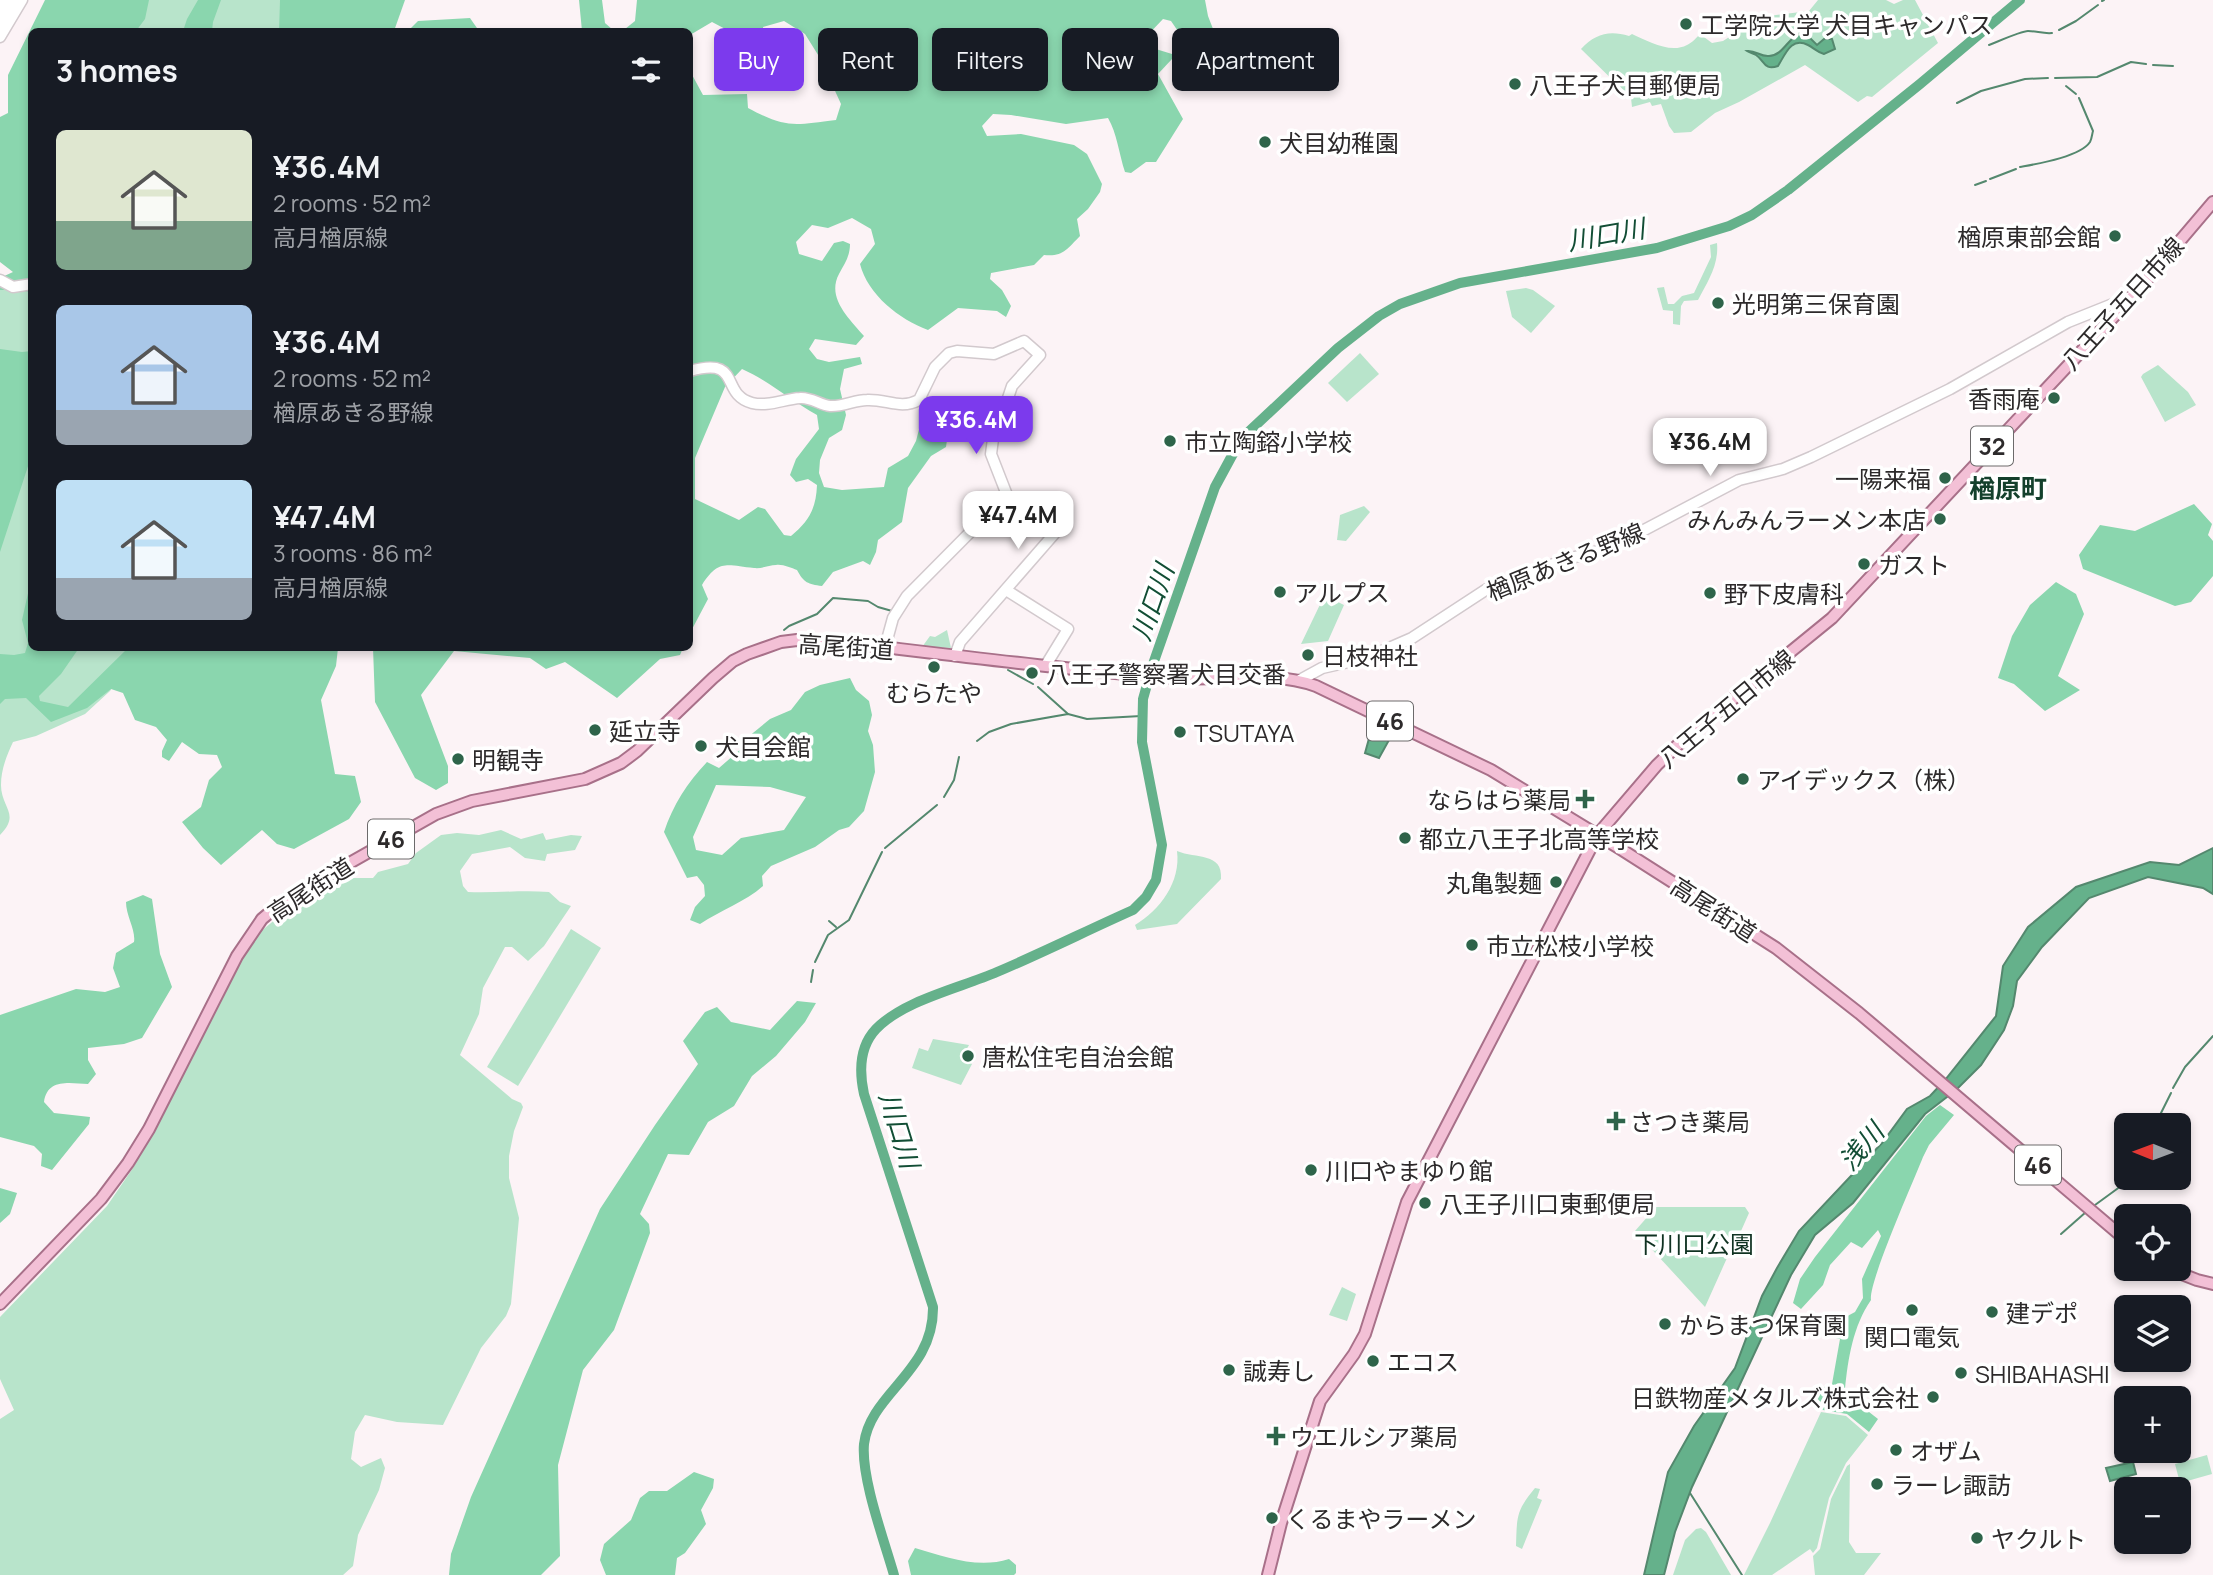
<!DOCTYPE html>
<meta charset="utf-8">
<style>
body{margin:0;font-family:Manrope,"Noto Sans JP",sans-serif;background:#242831;color:#f1f3f6;height:100vh;display:flex;flex-direction:column;font-size:26px;white-space:nowrap}
*{box-sizing:border-box;margin:0}
p{font-size:23px;color:#9ea1a6}
.icon{flex:none;width:38px;height:38px;fill:none;stroke:currentColor;stroke-width:2;stroke-linecap:round;stroke-linejoin:round}
.map{position:relative;flex:1;overflow:hidden}
.panel{position:absolute;left:28px;top:28px;width:665px;height:623px;display:flex;flex-direction:column;background:#171b24;border-radius:10px;box-shadow:0 4px 10px #0003}
.panel>*{flex:none}
.hud{position:absolute;left:714px;top:28px;width:665px;height:63px;display:flex;gap:14px}
.needle{width:46px;rotate:271deg}
.tools{position:absolute;left:2114px;top:1113px;display:grid;gap:14px}
.tools a{display:grid;place-items:center;width:77px;height:77px;border-radius:10px;background:#171b24;box-shadow:0 4px 10px #0003;font-size:35px}
.price{position:absolute;translate:-50% -60px;padding:0 16px;border-radius:14px;background:#fff;color:#222;font-size:23px;line-height:46px;filter:drop-shadow(0 2px 4px #0008)}
.price::after{content:'';position:absolute;left:50%;top:42px;width:21px;height:16px;margin-left:-10px;background:inherit;clip-path:polygon(0 0,100% 0,50% 100%)}
.price.current{background:#7c3aed;color:#fff}
ul{padding:0;list-style:none}
li{display:flex;align-items:center;gap:21px;height:175px;padding:0 28px}
li span{display:grid;place-items:center;flex:none;width:196px;height:140px;border-radius:10px;color:#555}
li>.icon{margin-inline-start:auto}
span .icon{width:84px;height:84px;fill:#fffc;stroke-width:1}
li b{font-size:30px}
h2{display:flex;justify-content:space-between;align-items:center;height:84px;padding:0 28px;font-size:30px}
.pill{padding:0 24px;border-radius:10px;background:#171b24;box-shadow:0 4px 10px #0003;font-size:24px;line-height:63px}
.pill.current{background:#7c3aed;color:#fff}
.map>svg:first-child{display:block}
</style>
<div class="map">
<svg width="2213" height="1575" viewBox="0 0 2213 1575">
<rect width="100%" height="100%" fill="#fcf3f6"/>
<g fill="#b8e4cb">
<path d="M140,0H302L299,31L125,32Z"/>
<path d="M1818,0H1886L1894,4L1903,0H1915L1938,43L1872,97L1867,96L1858,102L1805,65L1739,102L1715,113L1691,132L1674,133L1669,126L1661,104L1652,106L1650,102L1632,107L1631,98L1581,49C1595,34 1609,30 1629,36L1632,34C1648,41 1670,54 1687,45C1692,43 1697,37 1700,34L1712,43L1723,41L1760,17L1809,11Z"/>
<path d="M1717,243C1719,265 1708,281 1698,300L1684,301L1681,306L1680,325L1673,324V311L1663,310L1657,288L1664,287L1668,304H1674L1682,296L1694,293L1711,257L1710,245Z"/>
<path d="M1526,288L1533,290L1555,306L1531,333L1512,317L1506,291Z"/>
<path d="M0,290L31,292L32,648H147L122,673L110,691L85,714L36,736L13,742C7,755 1,769 1,785C1,808 21,814 0,835Z"/>
<path d="M1360,353L1379,374L1347,402L1328,383Z"/>
<path d="M2158,365L2188,392L2196,405L2165,422L2141,377L2143,374Z"/>
<path d="M1364,506L1370,512L1346,541L1337,540L1340,515Z"/>
<path d="M1327,590L1330,598L1344,605L1328,641L1301,644Z"/>
<path d="M947,630L951,648L922,647L930,636L935,637Z"/>
<path d="M501,830L521,839L543,833L546,840L571,835L582,836L575,850L547,854L545,861L525,858L510,847L472,854L460,871L463,886L468,892C496,893 522,890 549,892L560,902L571,906L544,946L528,961L512,947H505L483,988L479,1014L460,1055L512,1099L521,1103L523,1107L514,1131L509,1156V1178L519,1218L511,1304L506,1316L481,1348L443,1425L397,1422L365,1415L355,1432L351,1459L361,1467L381,1458L385,1468L379,1490L358,1535L353,1566L343,1575H0V1419L14,1410L0,1379V1317L107,1206L133,1168L240,963L260,932L299,900L339,878H373L378,872L408,864L416,853L441,835L457,833L479,835Z"/>
<path d="M1177,851C1196,859 1223,852 1221,879L1177,924L1137,930L1135,925C1160,910 1181,882 1177,851Z"/>
<path d="M571,929L601,948L518,1086L487,1067Z"/>
<path d="M933,1039L969,1045L962,1058L972,1064L961,1085L912,1068L919,1048L928,1051Z"/>
<path d="M1656,1207H1745L1749,1213L1741,1231L1743,1241L1736,1252L1727,1258L1705,1307L1635,1231Z"/>
<path d="M1342,1287L1356,1294L1347,1321L1329,1315Z"/>
<path d="M1821,1412L1846,1416L1868,1435L1846,1463L1829,1498L1817,1548L1813,1553L1810,1549L1772,1575H1744L1770,1523Z"/>
<path d="M2207,1455L2212,1474L2180,1483L2175,1464Z"/>
<path d="M1850,1464L1849,1542L1856,1553H1881L1864,1575H1815L1813,1556L1820,1549L1831,1499L1847,1466Z"/>
<path d="M1535,1488L1540,1489L1537,1498L1542,1500L1522,1549L1516,1546C1517,1516 1516,1511 1535,1488Z"/>
<path d="M1701,1528L1706,1532L1731,1575H1673L1685,1540L1696,1529Z"/>
</g>
<g fill="#8ad6ae" fill-rule="evenodd">
<path d="M45,0H149L145,19L136,31L32,32L31,292L0,290V278L13,272L0,262V117L8,113V75Z"/>
<path d="M198,0H221L213,22L212,31H183L187,19Z"/>
<path d="M280,0H405L394,31L279,32Z"/>
<path d="M579,0H602L605,23L613,30L625,29L635,21L637,0H1205L1208,16L1220,47L1209,53L1197,44L1182,37L1171,21L1163,19L1144,39L1146,46L1172,54V59L1158,74L1183,119L1156,162H1146L1131,173L1125,172C1119,154 1117,133 1108,118L1066,124L1011,115L993,114L982,126L987,136L1021,134L1074,145L1087,154L1102,184L1100,192L1088,209L1077,219L1080,236C1067,249 1063,257 1044,255L1034,265L991,273L990,279L1002,290L1011,306L1006,317L997,311L958,308L928,330C899,319 868,295 860,264L875,244L871,229L852,218L828,228L812,225L796,242L799,254L822,261L834,243L843,241L850,244C850,256 845,263 839,274C826,298 850,319 864,336L856,345L815,339L809,349L817,359L829,362L860,357L862,364L844,369L840,389L846,415L842,430L829,438L820,460L819,473L824,487L842,490L884,487L888,468L908,456L916,441L924,410H930L936,417C935,430 935,433 947,440L946,447L931,456L908,488L902,522L878,540L876,552L870,565L863,561L833,572L822,586C808,584 804,583 797,570C791,568 783,564 776,565C769,565 762,569 754,568C728,566 719,558 702,585L708,599L690,633V71L703,95L747,94L748,108C787,129 794,125 836,120L841,104L820,58L805,34L784,21L763,27L769,69L745,74L735,73L731,32L712,22L690,35V32L582,31ZM742,369C769,381 790,400 817,415L819,429L796,459L790,475L796,482L808,479L817,485C816,509 809,521 791,536L784,535L765,509L758,507L739,520L695,499V458L725,387Z"/>
<path d="M470,18L479,31H408L418,21Z"/>
<path d="M0,349L22,352L32,351L31,457L0,552Z"/>
<path d="M2194,504L2212,524L2208,535L2213,541V576L2191,602L2175,606L2083,569L2079,555L2100,525L2135,531Z"/>
<path d="M31,580L32,648H79L61,674L39,696L40,701L68,707L128,648H338L336,666L321,700L335,774L355,776L361,802L349,819L294,849L277,844L262,830L221,865L203,848L182,822L201,807L209,780L222,767L217,755L199,754L182,742L169,761L162,757V751L167,740L156,727L135,720L123,693L111,689L87,708L51,722L26,698L5,699L0,704V654L14,655L25,653L28,643L22,620Z"/>
<path d="M2056,582L2076,594L2084,614L2058,676L2080,690L2045,711L2014,684L1998,678L2012,636L2030,605Z"/>
<path d="M373,648H683L680,655L660,659L617,698L565,662L546,669L530,658L454,651L421,695L448,766V783L436,790L415,778L375,702Z"/>
<path d="M850,678L856,690L869,701L872,715L868,731L873,745L875,772L864,811L849,827L839,830L815,847L771,866L762,876L763,886C745,902 721,910 700,924L690,920L695,907L705,896L704,885L697,876L687,878L664,832C673,805 687,783 707,762L719,768L742,748L748,737L770,719L791,710L805,692L820,685ZM716,785L770,787L806,797L784,830L741,838L722,855L696,850L693,837Z"/>
<path d="M143,895L152,899L160,954L172,987L142,1038L124,1044L88,1048V1060L96,1074L88,1084C70,1083 47,1078 44,1102L54,1113L90,1117L89,1124L52,1170L41,1166L42,1154L34,1146L0,1137V1015L76,989L105,992L120,987L113,968L116,953L134,942C136,930 126,916 126,902Z"/>
<path d="M797,1001L816,1003L805,1022L776,1056L752,1076L734,1106L708,1122L689,1155L668,1154L640,1214L649,1224L650,1233L614,1330L583,1370L558,1465L560,1556L541,1575H449L451,1554L471,1497L600,1209L655,1125L698,1064L683,1041L705,1012L717,1007L731,1022L770,1030Z"/>
<path d="M1940,1105L1954,1115L1929,1145L1923,1157C1914,1180 1868,1283 1871,1300C1853,1326 1848,1359 1845,1389L1846,1394L1878,1419L1869,1432L1847,1414L1823,1410L1816,1401V1390L1832,1384L1840,1339L1827,1336V1327L1855,1312L1863,1298L1862,1279L1881,1236L1878,1230L1862,1248L1851,1242L1830,1265L1823,1285L1801,1309L1793,1303L1800,1279L1815,1257L1926,1116Z"/>
<path d="M0,1188L17,1193L10,1214L0,1223Z"/>
<path d="M694,1472L714,1479L713,1488L701,1510L706,1524L685,1553L677,1558L675,1575H606L600,1560L604,1544L631,1520L640,1498L649,1491H667Z"/>
<path d="M915,1548C945,1557 978,1569 1009,1559L1016,1565V1573L1014,1575H911L908,1561Z"/>
</g>
<g fill="#65b18b" stroke="#54886e" stroke-width="2">
<path d="M1801,33L1807,35L1817,45L1824,39H1832L1835,49L1824,54C1817,52 1814,48 1808,45C1791,36 1785,55 1778,66C1764,71 1765,61 1756,55C1753,53 1750,53 1747,51C1756,50 1760,57 1769,56C1783,56 1788,37 1801,33Z"/>
<path d="M1377,722L1394,731L1379,758L1365,753L1370,735Z"/>
<path d="M2213,848V894L2203,888L2148,877L2089,898L2042,947L2017,981L2013,1006L2004,1030L1981,1065L1956,1090L1925,1114L1853,1203L1815,1235L1791,1275L1692,1487L1675,1532L1664,1575H1644L1668,1472L1694,1426L1735,1368L1762,1296L1777,1268L1799,1231L1882,1143L1907,1109L1930,1096L1945,1080L1996,1016L2003,966L2028,927L2076,887L2150,862L2179,865Z"/>
<path d="M2133,1462L2136,1474L2110,1481L2106,1468Z"/>
</g>
<g fill="none" stroke-linecap="round" stroke-linejoin="round">
<g stroke="#54886e" stroke-width="2">
<path d="M2102,1L2104,0"/>
<path d="M2059,30L2076,21L2098,5"/>
<path d="M1989,45C1997,42 2021,31 2028,31C2036,31 2044,34 2052,33"/>
<path d="M2153,65L2173,66"/>
<path d="M2055,78L2097,77L2131,62L2146,64"/>
<path d="M2066,86L2076,94"/>
<path d="M1957,103L1981,91L2025,79L2048,78"/>
<path d="M2020,167C2036,164 2080,157 2090,142C2092,138 2092,134 2093,131L2079,98"/>
<path d="M1990,179L2016,169"/>
<path d="M1975,185L1986,181"/>
<path d="M784,630L789,626L817,614L833,598L868,601L878,607L892,611"/>
<path d="M1008,670L1033,684"/>
<path d="M1038,687L1068,714"/>
<path d="M977,741L989,732L1011,724L1068,714L1087,719L1141,716"/>
<path d="M944,797L954,780L959,757"/>
<path d="M885,848L937,805"/>
<path d="M829,921L836,927"/>
<path d="M815,962L828,935L849,920L882,852"/>
<path d="M811,982L813,970"/>
<path d="M2173,1088L2185,1067L2213,1036"/>
<path d="M2155,1125L2171,1093"/>
<path d="M2095,1205L2132,1178"/>
<path d="M2061,1234L2086,1212"/>
<path d="M1690,1493L1742,1575"/>
</g>
<path stroke="#65b18b" stroke-width="10" d="M894,1575C884,1540 861,1478 864,1444C870,1393 934,1372 933,1307L864,1094C859,1071 859,1047 876,1029C904,1000 960,988 997,972C1042,953 1088,930 1133,910L1146,897L1156,880L1162,845L1142,742L1143,699L1152,667L1215,487L1241,439L1338,348L1379,316L1400,304L1460,283L1657,248L1729,226L1752,215L1788,190L1920,84L2020,0"/>
<defs>
<g id="secondary">
<path d="M0,8L5,0"/>
<path d="M0,22L13,0"/>
<path d="M0,37L22,0"/>
<path d="M0,280L13,287L32,284"/>
<path d="M690,371C743,356 719,394 752,403C768,407 784,399 800,398C811,397 820,405 830,406C842,407 855,400 867,400C887,399 900,410 919,400L935,367L949,353L957,351L994,354L1024,341L1040,355L1012,386L1005,407L995,424L991,454L1007,495L1055,533L960,642L955,656"/>
<path d="M1006,590L1068,629L1046,665"/>
<path d="M885,647L893,618L907,596L1007,495"/>
<path d="M1300,680L1322,668L1366,658L1412,638L1487,589L1567,559L1610,548L1739,480L1783,469L1811,457L1950,389L2068,322L2133,296"/>
</g>
<g id="primary">
<path d="M2169,1269L2197,1280L2213,1284"/>
<path d="M0,1304L101,1199L128,1163L149,1129L237,956L262,919L286,899L436,814L472,801L585,779L621,763L637,751L713,678L733,661L747,654L781,642L797,640L849,643C959,656 1068,670 1178,678C1224,681 1272,670 1316,686L1491,770L1619,848L1776,948L1859,1013L2126,1240"/>
<path d="M1268,1575L1281,1523L1320,1401L1354,1354L1365,1334L1407,1202L1598,834L1657,765L1685,738L1832,618L2133,296L2213,202"/>
</g>
</defs>
<use href="#secondary" stroke="#d2c9cd" stroke-width="13"/>
<use href="#primary" stroke="#a87089" stroke-width="14"/>
<use href="#secondary" stroke="#fff" stroke-width="10"/>
<use href="#primary" stroke="#f3c0d6" stroke-width="10"/>
</g>
<g fill="#2e644a" stroke="#fff" stroke-width="2.5">
<circle cx="1686" cy="24" r="7"/>
<circle cx="1515" cy="84" r="7"/>
<circle cx="1265" cy="142" r="7"/>
<circle cx="2115" cy="236" r="7"/>
<circle cx="1718" cy="303" r="7"/>
<circle cx="2054" cy="398" r="7"/>
<circle cx="1170" cy="441" r="7"/>
<circle cx="1945" cy="478" r="7"/>
<circle cx="1940" cy="519" r="7"/>
<circle cx="1864" cy="564" r="7"/>
<circle cx="1280" cy="592" r="7"/>
<circle cx="1710" cy="593" r="7"/>
<circle cx="1308" cy="655" r="7"/>
<circle cx="934" cy="667" r="7"/>
<circle cx="1032" cy="673" r="7"/>
<circle cx="595" cy="730" r="7"/>
<circle cx="1180" cy="732" r="7"/>
<circle cx="701" cy="746" r="7"/>
<circle cx="458" cy="759" r="7"/>
<circle cx="1743" cy="779" r="7"/>
<path d="M1581.5 788.5h7v7h7v7h-7v7h-7v-7h-7v-7h7z"/>
<circle cx="1405" cy="838" r="7"/>
<circle cx="1556" cy="882" r="7"/>
<circle cx="1472" cy="945" r="7"/>
<circle cx="968" cy="1056" r="7"/>
<path d="M1612.5 1110.5h7v7h7v7h-7v7h-7v-7h-7v-7h7z"/>
<circle cx="1311" cy="1170" r="7"/>
<circle cx="1425" cy="1203" r="7"/>
<circle cx="1912" cy="1310" r="7"/>
<circle cx="1992" cy="1312" r="7"/>
<circle cx="1665" cy="1324" r="7"/>
<circle cx="1373" cy="1361" r="7"/>
<circle cx="1229" cy="1370" r="7"/>
<circle cx="1961" cy="1373" r="7"/>
<circle cx="1933" cy="1397" r="7"/>
<path d="M1272.5 1425.5h7v7h7v7h-7v7h-7v-7h-7v-7h7z"/>
<circle cx="1896" cy="1450" r="7"/>
<circle cx="1877" cy="1484" r="7"/>
<circle cx="1272" cy="1518" r="7"/>
<circle cx="1977" cy="1538" r="7"/>
</g>
<g text-anchor="middle" dominant-baseline="central" stroke-width="7" stroke-linejoin="round" paint-order="stroke">
<g fill="#fff" stroke="#6c6a6b" stroke-width="2">
<rect x="1971" y="426.5" width="42" height="39" rx="5"/>
<rect x="1367" y="701.5" width="46" height="39" rx="5"/>
<rect x="368" y="819.5" width="46" height="39" rx="5"/>
<rect x="2015" y="1145.5" width="46" height="39" rx="5"/>
</g>
<g font-size="23" font-weight="bold" fill="#2d2a2b">
<text x="1992" y="446">32</text>
<text x="1390" y="721">46</text>
<text x="391" y="839">46</text>
<text x="2038" y="1165">46</text>
</g>
<g font-size="24" fill="#2d2a2b" stroke="#fff" text-anchor="start">
<text x="1700" y="24">工学院大学 犬目キャンパス</text>
<text x="1529" y="84">八王子犬目郵便局</text>
<text x="1279" y="142">犬目幼稚園</text>
<text x="2101" y="236" text-anchor="end">楢原東部会館</text>
<text x="1732" y="303">光明第三保育園</text>
<text x="2040" y="398" text-anchor="end">香雨庵</text>
<text x="1184" y="441">市立陶鎔小学校</text>
<text x="1931" y="478" text-anchor="end">一陽来福</text>
<text x="1926" y="519" text-anchor="end">みんみんラーメン本店</text>
<text x="1878" y="564">ガスト</text>
<text x="1294" y="592">アルプス</text>
<text x="1724" y="593">野下皮膚科</text>
<text x="1322" y="655">日枝神社</text>
<text x="1046" y="673">八王子警察署犬目交番</text>
<text x="934" y="692" text-anchor="middle">むらたや</text>
<text x="609" y="730">延立寺</text>
<text x="1194" y="732">TSUTAYA</text>
<text x="715" y="746">犬目会館</text>
<text x="472" y="759">明観寺</text>
<text x="1757" y="779">アイデックス（株）</text>
<text x="1571" y="799" text-anchor="end">ならはら薬局</text>
<text x="1419" y="838">都立八王子北高等学校</text>
<text x="1542" y="882" text-anchor="end">丸亀製麺</text>
<text x="1486" y="945">市立松枝小学校</text>
<text x="982" y="1056">唐松住宅自治会館</text>
<text x="1630" y="1121">さつき薬局</text>
<text x="1325" y="1170">川口やまゆり館</text>
<text x="1439" y="1203">八王子川口東郵便局</text>
<text x="2006" y="1312">建デポ</text>
<text x="1679" y="1324">からまつ保育園</text>
<text x="1912" y="1336" text-anchor="middle">関口電気</text>
<text x="1387" y="1361">エコス</text>
<text x="1243" y="1370">誠寿し</text>
<text x="1975" y="1373">SHIBAHASHI</text>
<text x="1919" y="1397" text-anchor="end">日鉄物産メタルズ株式会社</text>
<text x="1290" y="1436">ウエルシア薬局</text>
<text x="1910" y="1450">オザム</text>
<text x="1891" y="1484">ラーレ諏訪</text>
<text x="1286" y="1518">くるまやラーメン</text>
<text x="1991" y="1538">ヤクルト</text>
</g>
<g font-size="24" fill="#2d2a2b" stroke="#fff">
<text transform="translate(2122 303) rotate(-48)">八王子五日市線</text>
<text transform="translate(1565 561) rotate(-22)">楢原あきる野線</text>
<text transform="translate(846 646) rotate(4)">高尾街道</text>
<text transform="translate(1726 708) rotate(-40)">八王子五日市線</text>
<text transform="translate(310 889) rotate(-33)">高尾街道</text>
<text transform="translate(1714 909) rotate(33)">高尾街道</text>
</g>
<g font-size="24" fill="#103222" stroke="#fff">
<text x="1694" y="1243">下川口公園</text>
</g>
<g font-size="26" font-style="italic" fill="#124e35" stroke="#fff">
<text transform="translate(1606 234) rotate(-10)">川口川</text>
<text transform="translate(1152 602) rotate(-71)">川口川</text>
<text transform="translate(900 1130) rotate(73)">川口川</text>
<text transform="translate(1861 1146) rotate(-49)">浅川</text>
</g>
<g font-size="26" font-weight="bold" fill="#14402c" stroke="#fff">
<text x="2008" y="488">楢原町</text>
</g>
</g>
</svg>
<div class="tools">
<a><svg class="needle" viewBox="-14 -14 28 28"><path d="M0-13l5 13h-10z" fill="#e53935"/><path d="M0 13l5-13h-10z" fill="#9ea1a6"/></svg></a>
<a><svg class="icon" aria-label="locate" viewBox="0 0 24 24"><circle cx="12" cy="12" r="6"/><path d="M12 2v4M12 18v4M2 12h4M18 12h4"/></svg></a>
<a><svg class="icon" aria-label="layers" viewBox="0 0 24 24"><path d="M12 4l9 5-9 5-9-5zM3 14l9 5 9-5"/></svg></a>
<a>+</a>
<a>−</a>
</div>
<b class="price current" style="left:976px;top:456px">¥36.4M</b>
<b class="price" style="left:1710px;top:478px">¥36.4M</b>
<b class="price" style="left:1018px;top:551px">¥47.4M</b>
<div class="hud">
<a class="pill current">Buy</a>
<a class="pill">Rent</a>
<a class="pill">Filters</a>
<a class="pill">New</a>
<a class="pill">Apartment</a>
</div>
<section class="panel">
<h2>3 homes<svg class="icon" aria-label="filters" viewBox="0 0 24 24"><path d="M4 7h16M4 17h16"/><circle cx="9" cy="7" r="2"/><circle cx="15" cy="17" r="2"/></svg></h2>
<ul>
<li><span style="background:linear-gradient(#dfe7d0 65%,#7fa58c 0)"><svg class="icon" aria-label="home" viewBox="0 0 24 24"><path d="M3 11l9-7 9 7M6 9v11h12V9"/></svg></span><div><b>¥36.4M</b><p>2 rooms · 52 m²</p><p>高月楢原線</p></div></li>
<li><span style="background:linear-gradient(#a9c7e8 75%,#9aa5b1 0)"><svg class="icon" aria-label="home" viewBox="0 0 24 24"><path d="M3 11l9-7 9 7M6 9v11h12V9"/></svg></span><div><b>¥36.4M</b><p>2 rooms · 52 m²</p><p>楢原あきる野線</p></div></li>
<li><span style="background:linear-gradient(#bfe0f5 70%,#9aa5b1 0)"><svg class="icon" aria-label="home" viewBox="0 0 24 24"><path d="M3 11l9-7 9 7M6 9v11h12V9"/></svg></span><div><b>¥47.4M</b><p>3 rooms · 86 m²</p><p>高月楢原線</p></div></li>
</ul>
</section>
</div>
